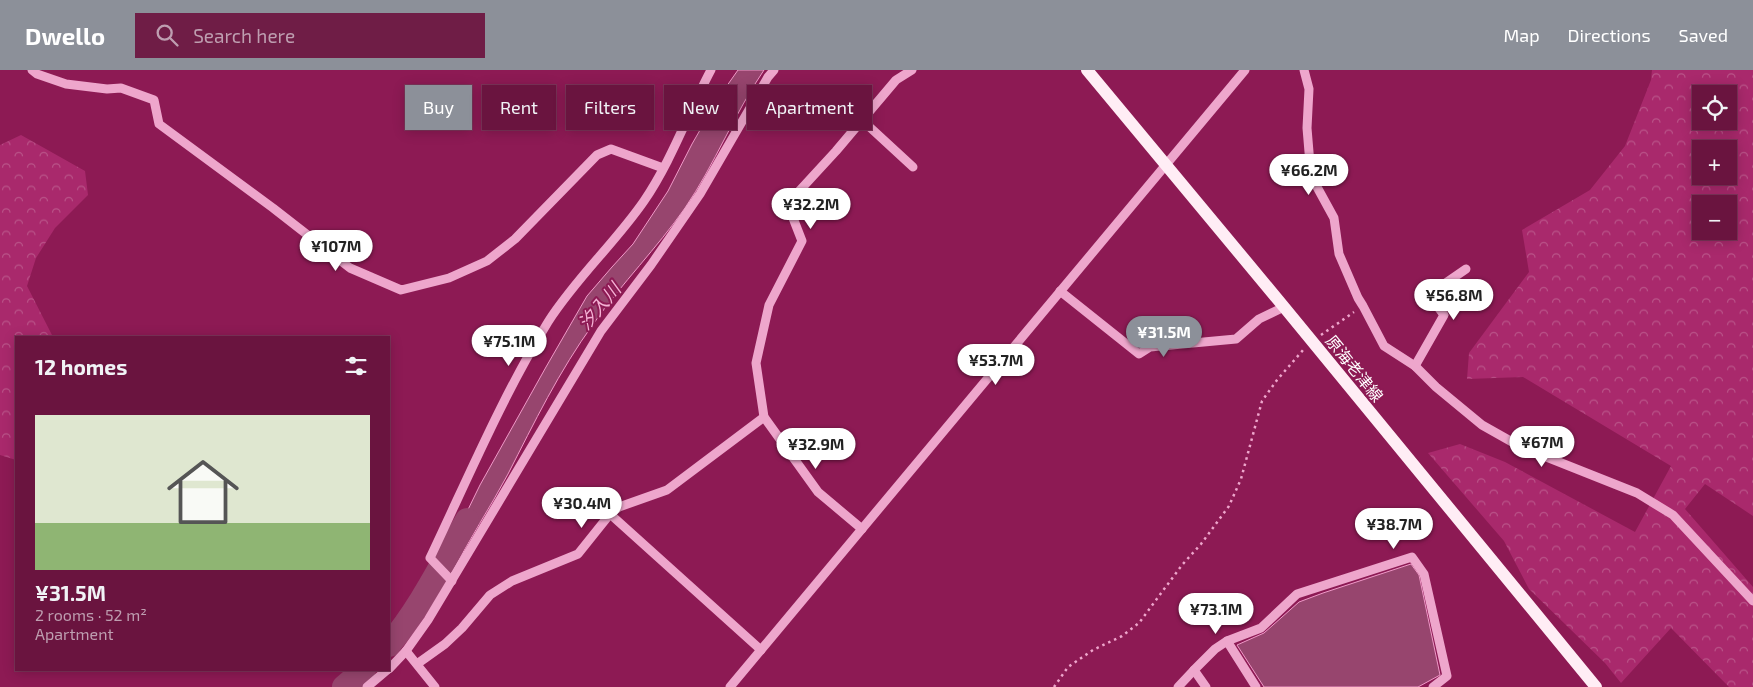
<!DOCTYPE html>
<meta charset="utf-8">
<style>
body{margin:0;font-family:"Exo 2","Noto Sans JP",sans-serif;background:#6f1d46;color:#f1f3f6;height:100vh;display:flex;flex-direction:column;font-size:19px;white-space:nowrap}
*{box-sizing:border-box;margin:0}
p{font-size:16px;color:#be9eb0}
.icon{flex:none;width:28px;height:28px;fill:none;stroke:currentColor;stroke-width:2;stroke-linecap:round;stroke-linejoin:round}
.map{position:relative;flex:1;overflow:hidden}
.drawer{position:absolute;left:15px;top:266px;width:375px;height:335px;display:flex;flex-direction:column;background:#6a143f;border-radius:0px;box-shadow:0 2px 12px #0003,0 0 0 1px #7d3359}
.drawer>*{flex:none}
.hud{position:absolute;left:405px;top:15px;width:475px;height:45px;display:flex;gap:10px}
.controls{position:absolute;left:1692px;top:15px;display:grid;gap:10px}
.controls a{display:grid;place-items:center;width:45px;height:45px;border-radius:0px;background:#6a143f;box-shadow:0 2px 12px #0003,0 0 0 1px #7d3359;font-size:25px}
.price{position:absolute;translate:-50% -42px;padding:0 11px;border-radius:18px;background:#fff;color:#222;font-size:16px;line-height:32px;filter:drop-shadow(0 1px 2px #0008)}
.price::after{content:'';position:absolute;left:50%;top:30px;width:15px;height:11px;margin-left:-8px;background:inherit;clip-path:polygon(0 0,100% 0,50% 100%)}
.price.on{background:#8c9099;color:#fff}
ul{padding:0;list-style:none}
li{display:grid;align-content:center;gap:10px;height:265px;padding:0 20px}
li+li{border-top:1px solid #7d3359}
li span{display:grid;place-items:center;height:155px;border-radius:0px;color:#555}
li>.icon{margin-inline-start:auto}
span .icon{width:90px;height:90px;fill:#fffc;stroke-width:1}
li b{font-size:21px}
h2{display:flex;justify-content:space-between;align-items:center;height:60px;padding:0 20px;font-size:21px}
.tag{padding:0 18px;border-radius:0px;background:#6a143f;box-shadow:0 2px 12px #0003,0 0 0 1px #7d3359;font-size:18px;line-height:45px}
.tag.on{background:#8c9099;color:#fff}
header{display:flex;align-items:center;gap:30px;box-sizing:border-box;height:70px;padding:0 25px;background:#8c9099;color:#fff}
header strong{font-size:24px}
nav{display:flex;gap:28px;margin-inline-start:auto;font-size:18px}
.search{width:350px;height:45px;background:#6f1d46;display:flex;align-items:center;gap:12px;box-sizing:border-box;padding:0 18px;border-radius:0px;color:#be9eb0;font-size:19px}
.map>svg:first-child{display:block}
</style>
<header>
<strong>Dwello</strong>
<div class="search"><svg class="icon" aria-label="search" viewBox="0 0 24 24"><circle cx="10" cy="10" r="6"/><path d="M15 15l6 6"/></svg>Search here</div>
<nav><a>Map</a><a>Directions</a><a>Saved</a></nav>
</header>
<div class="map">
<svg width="1753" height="617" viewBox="0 0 1753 617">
<defs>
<pattern id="forest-crowns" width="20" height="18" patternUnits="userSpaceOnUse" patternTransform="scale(1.25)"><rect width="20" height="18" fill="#a9296c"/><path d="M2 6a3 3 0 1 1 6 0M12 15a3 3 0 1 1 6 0" fill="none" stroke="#ba5489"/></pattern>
</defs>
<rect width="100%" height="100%" fill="#8d1a54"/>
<g fill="url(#forest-crowns)" fill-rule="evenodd">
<path d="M1652,0H1753V446L1705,414L1685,439L1753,517V617H1729L1671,558L1621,613L1605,593L1529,519L1504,471L1428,383L1460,374L1505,392L1635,462L1671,396L1523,307L1467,309L1469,283L1529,202L1522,160L1590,120L1625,76L1651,10ZM1701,24H1729V51H1701ZM1701,79H1729V106H1701ZM1701,134H1729V161H1701Z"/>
<path d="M21,65L85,101L88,125L55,158L36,188L27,216L53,267L16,268V390L0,385V75Z"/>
</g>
<g fill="#97456e" stroke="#f099c8">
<path d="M738,0H764C734,44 715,94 685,138C657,178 622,213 594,253C559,301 534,353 508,404C490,438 469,469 452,503L444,496L459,458L480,415L546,297L587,226L612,197L633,174L668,121L692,74L719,27Z"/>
<path d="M1411,494L1419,505L1440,605L1418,617H1264L1237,575L1264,563L1299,532L1323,523Z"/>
</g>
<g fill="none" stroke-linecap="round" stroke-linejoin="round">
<g stroke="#97456e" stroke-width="24">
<path d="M389,575C421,537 442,493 467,450"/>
<path d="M344,617L364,600"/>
</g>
<g stroke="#eea6cc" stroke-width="2.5" stroke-dasharray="2.5 4" stroke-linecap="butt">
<path d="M1321,265L1354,242"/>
<path d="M1054,617L1068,597L1093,580L1122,566L1139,553L1182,495L1201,474L1229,436L1241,409L1262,331L1277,310L1304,279"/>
</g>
<g stroke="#eea6cc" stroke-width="9">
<path d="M32,0L37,4L66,14L107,19L121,18L154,30L159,54L273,138L350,198L401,220L449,208L487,191L515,169L597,85L611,79L663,98"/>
<path d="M1304,0L1309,19L1307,58L1311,106L1334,148L1339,184L1358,228L1363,236L1384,276L1415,296L1436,317L1482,355L1521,377L1637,423L1673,445L1753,531"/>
<path d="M862,50L913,97"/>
<path d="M1060,221L1139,284L1150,277L1236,269L1259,249L1284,237"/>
<path d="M1415,296L1444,245L1435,233L1437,219L1466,199"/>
<path d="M610,444L761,580"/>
<path d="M862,459L818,422L764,347L756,293L769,235L802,171L793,148L790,131L836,81L896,10L912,0"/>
<path d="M452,511L430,488C468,408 502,327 548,252C576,208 615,173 644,131C672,90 688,43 711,0"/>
<path d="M1227,571L1261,558L1297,524L1412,487L1424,504L1447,606L1433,617"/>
<path d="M406,581L435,617"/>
<path d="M417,594L445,574L462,558L490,525L512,511L578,484L610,444L619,437L667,420L764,347"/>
<path d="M389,599L406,581L428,550L601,261L651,195L700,124L768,7L774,0"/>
<path d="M367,617L387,600"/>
<path d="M730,617L1245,0"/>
<path d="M1178,617L1194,600"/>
<path d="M1206,617L1194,600L1215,579L1227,571L1256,617"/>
</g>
<path stroke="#ffedf5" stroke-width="12" d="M1087,0L1284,237L1596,617"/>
</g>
<g text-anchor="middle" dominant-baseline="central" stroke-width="4" stroke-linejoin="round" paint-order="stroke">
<g font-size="16" fill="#fff" stroke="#8d1a54">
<text transform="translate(1355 298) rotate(51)">原海老津線</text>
</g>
<g font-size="18" font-style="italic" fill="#f5b2d5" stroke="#8d1a54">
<text transform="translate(599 236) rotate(-50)">汐入川</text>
</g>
</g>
</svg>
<div class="controls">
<a><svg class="icon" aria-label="locate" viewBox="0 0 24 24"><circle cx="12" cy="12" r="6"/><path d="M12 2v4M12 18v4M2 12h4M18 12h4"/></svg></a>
<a>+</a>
<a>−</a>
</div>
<b class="price" style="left:1309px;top:126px">¥66.2M</b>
<b class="price" style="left:811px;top:160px">¥32.2M</b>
<b class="price" style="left:336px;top:202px">¥107M</b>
<b class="price" style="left:1454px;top:251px">¥56.8M</b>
<b class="price on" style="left:1164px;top:288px">¥31.5M</b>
<b class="price" style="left:509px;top:297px">¥75.1M</b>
<b class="price" style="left:996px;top:316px">¥53.7M</b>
<b class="price" style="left:1542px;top:398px">¥67M</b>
<b class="price" style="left:816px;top:400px">¥32.9M</b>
<b class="price" style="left:582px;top:459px">¥30.4M</b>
<b class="price" style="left:1394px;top:480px">¥38.7M</b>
<b class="price" style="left:1216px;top:565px">¥73.1M</b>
<div class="hud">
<a class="tag on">Buy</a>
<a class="tag">Rent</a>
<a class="tag">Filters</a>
<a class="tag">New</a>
<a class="tag">Apartment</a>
</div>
<section class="drawer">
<h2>12 homes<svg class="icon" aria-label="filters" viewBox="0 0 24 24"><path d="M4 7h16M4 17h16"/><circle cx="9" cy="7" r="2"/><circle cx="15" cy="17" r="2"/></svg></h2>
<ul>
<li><span style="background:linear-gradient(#dfe7d0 70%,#8fb573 0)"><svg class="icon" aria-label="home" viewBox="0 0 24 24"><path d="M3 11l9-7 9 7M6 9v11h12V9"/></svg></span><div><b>¥31.5M</b><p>2 rooms · 52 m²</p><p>Apartment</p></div></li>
</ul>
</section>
</div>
